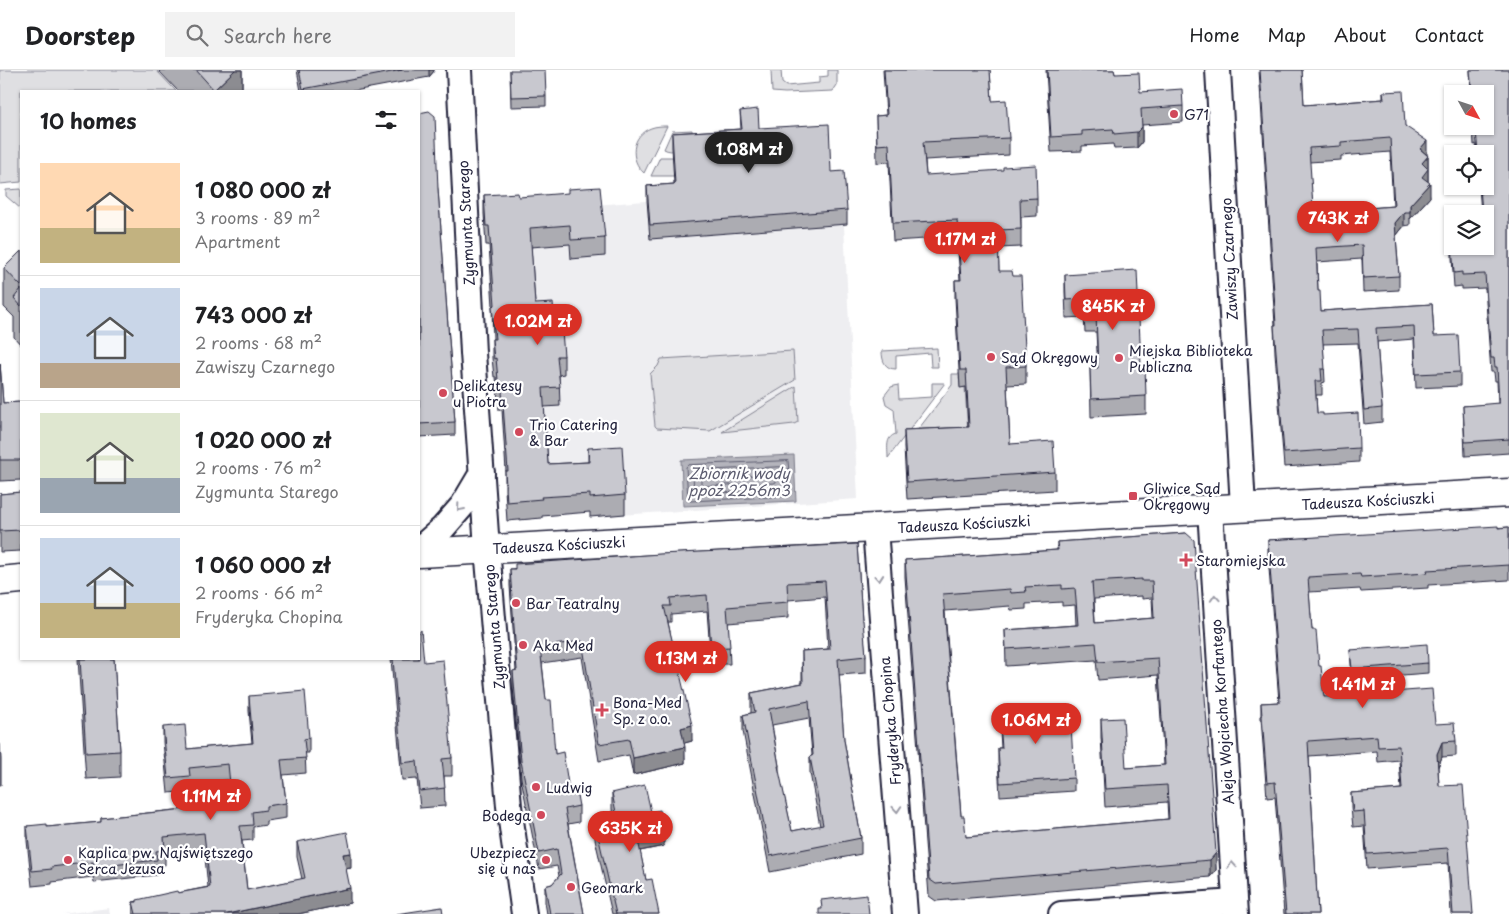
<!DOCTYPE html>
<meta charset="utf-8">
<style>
body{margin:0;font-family:"Playpen Sans",sans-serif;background:#f2f2f2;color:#202124;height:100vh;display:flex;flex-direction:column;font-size:19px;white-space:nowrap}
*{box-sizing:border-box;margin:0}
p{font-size:16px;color:#757577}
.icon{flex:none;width:28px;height:28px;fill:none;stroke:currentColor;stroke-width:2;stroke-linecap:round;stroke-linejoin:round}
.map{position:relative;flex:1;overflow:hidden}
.details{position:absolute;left:20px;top:20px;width:400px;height:570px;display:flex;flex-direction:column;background:#fff;border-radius:0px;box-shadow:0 1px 4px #0004}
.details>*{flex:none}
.needle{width:32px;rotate:130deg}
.fabs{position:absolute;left:1444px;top:15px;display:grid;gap:10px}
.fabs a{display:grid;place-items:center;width:50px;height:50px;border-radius:0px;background:#fff;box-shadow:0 1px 4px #0004;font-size:25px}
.price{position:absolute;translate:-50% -42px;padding:0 11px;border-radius:18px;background:#d93025;color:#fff;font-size:16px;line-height:32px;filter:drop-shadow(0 1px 2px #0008)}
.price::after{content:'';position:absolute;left:50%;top:30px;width:15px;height:11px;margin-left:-8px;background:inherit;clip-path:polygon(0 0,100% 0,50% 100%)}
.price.active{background:#222;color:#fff}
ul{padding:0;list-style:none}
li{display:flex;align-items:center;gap:15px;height:125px;padding:0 20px}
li+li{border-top:1px solid #e0e0e0}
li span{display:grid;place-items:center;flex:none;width:140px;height:100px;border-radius:0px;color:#555}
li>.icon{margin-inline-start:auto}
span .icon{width:60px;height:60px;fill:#fffc;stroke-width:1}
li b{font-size:21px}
h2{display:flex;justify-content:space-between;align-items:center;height:60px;padding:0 20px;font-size:21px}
header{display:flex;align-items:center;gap:30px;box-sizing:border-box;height:70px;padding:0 25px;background:#fff;border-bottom:1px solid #e0e0e0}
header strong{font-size:24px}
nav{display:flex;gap:28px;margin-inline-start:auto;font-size:18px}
.search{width:350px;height:45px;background:#f2f2f2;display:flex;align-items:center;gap:12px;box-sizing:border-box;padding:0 18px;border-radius:0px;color:#757577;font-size:19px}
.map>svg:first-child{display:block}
</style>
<header>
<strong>Doorstep</strong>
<div class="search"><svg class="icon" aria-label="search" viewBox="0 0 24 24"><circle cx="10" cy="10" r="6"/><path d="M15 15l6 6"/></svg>Search here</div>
<nav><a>Home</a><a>Map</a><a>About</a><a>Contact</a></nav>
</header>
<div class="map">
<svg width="1509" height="844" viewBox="0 0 1509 844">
<rect width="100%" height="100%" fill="#fff"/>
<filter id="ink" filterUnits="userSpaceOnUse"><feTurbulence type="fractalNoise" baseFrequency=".02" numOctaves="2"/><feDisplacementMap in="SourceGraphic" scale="10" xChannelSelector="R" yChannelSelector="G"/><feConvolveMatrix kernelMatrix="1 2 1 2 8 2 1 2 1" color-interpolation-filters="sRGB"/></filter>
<g filter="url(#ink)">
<g fill="#eeeef1">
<path d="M844,115L847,154L844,156L858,429L590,447V442L542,446V448L507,451L505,420L508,419L502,340H499L492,254H495L489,175H486L484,144Z"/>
<path d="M109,838L110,844H62Z"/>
</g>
<g fill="#dfdfe2" stroke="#80808e">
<path d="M0,0H156L176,21H21V112L0,114Z"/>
<path d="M771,0H781L782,13L786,16L819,13V7L828,6V0H837V15L833,21L785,23L772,22Z"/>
<path d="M667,56L644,103C629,90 631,65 651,58C656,56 662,56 667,56Z"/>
<path d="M692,60L693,76C684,78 672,84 664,79L672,61Z"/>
<path d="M660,87H673L693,106H651Z"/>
<path d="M21,119V139L6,126V120Z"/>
<path d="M937,278L938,297H931L930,283L896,286V299C885,299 882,291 882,281Z"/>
<path d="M793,281L795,310L710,361L657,358L655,356L650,304L658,296L661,289Z"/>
<path d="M952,304H959L960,317H965L970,393L904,378L952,315Z"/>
<path d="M932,313H945L888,388C888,378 885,367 896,364L894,339L886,334L884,326L891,317L898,315L899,329L932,327Z"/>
<path d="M796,316L798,352L794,354L722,362Z"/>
</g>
<path fill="#b4b4bc" stroke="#7a7a88" d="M794,385L796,431L683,436L681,390Z"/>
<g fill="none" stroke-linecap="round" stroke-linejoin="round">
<g stroke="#5c5c6f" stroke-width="1">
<path d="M788,391L791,424L789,426L690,431L688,429L686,397L688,395Z"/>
<path d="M781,397L783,400L784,418L782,420L696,424L694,422L693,403L695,401Z"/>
<path d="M774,405L776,407V412L774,413L703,416L701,414V410L703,408Z"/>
</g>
<defs>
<g id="minor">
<path d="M459,0L473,283L487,478L509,736L524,844"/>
<path d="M1218,0L1243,437"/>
<path d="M1210,440L1236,844"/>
<path d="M875,459L905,844"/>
<path d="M419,479L443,458L463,435L482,403"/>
<path d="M1061,844L1235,832"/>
</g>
<g id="tertiary">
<path d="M419,483L1509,423"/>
<path d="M0,511L21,509"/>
</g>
</defs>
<use href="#minor" stroke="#22223b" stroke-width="28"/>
<use href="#tertiary" stroke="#22223b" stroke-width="31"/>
<use href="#minor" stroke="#fff" stroke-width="24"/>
<use href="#tertiary" stroke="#fff" stroke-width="28"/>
</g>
<g fill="#acacb2" stroke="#22223b" fill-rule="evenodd">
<path d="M158,0H242V21H178Z"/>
<path d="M297,0H434V1L429,7L354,21H301Z"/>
<path d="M510,0L546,26V36L511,37Z"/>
<path d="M883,0H990L992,31L1009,68V85L925,90L926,105L1037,128V146L1021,147V177L998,178L999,201L1013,206L1026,296V314L1007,315L1010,374L1055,402V420L907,429L904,378V360L968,357L966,317L960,318L955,228V210H960L957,167L893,171L889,92L877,93L876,46L886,45Z"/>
<path d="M1046,0H1114L1115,4L1140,22L1183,36V52L1142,55V72L1137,78L1114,79L1113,74L1082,76V81L1051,82Z"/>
<path d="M1259,0H1302L1304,35L1383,29V22L1405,56L1428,86V112L1430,127L1410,149V155L1404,156L1396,166L1399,206V220L1363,222L1362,189L1317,192L1318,221L1321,241L1432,234L1434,266L1460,302V316L1416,318L1414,269L1377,272L1382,338V352L1364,354L1358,273L1323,274L1325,312L1322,313V325H1316L1317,343L1323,345L1359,378V392L1284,397L1275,283L1274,255H1275ZM1390,82L1393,136L1356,139L1313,138L1309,92L1341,90V86Z"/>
<path d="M1470,0H1509V383L1465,386L1463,336L1498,334L1497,311H1495L1494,302H1491L1485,218L1462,219V216L1454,217L1452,188V174L1485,176V144H1481L1479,116H1485V84H1477L1476,74L1474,75L1473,56H1485V24H1471Z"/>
<path d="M740,41L759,58L831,102L847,140V154L650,169L647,130V116L674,114L672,77V63L741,59Z"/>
<path d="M419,43L438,119L455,352V365L419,367Z"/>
<path d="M484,125L519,127L605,168V186L571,189L570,174L531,177L535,234L555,262L564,286V304L559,305L560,336L544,337L548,394L588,392V378L625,425V444L590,447V442L542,446V448L507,451L505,420V401H506L502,340H499L496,307H494L492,288V269H493L492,236H493L489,175H486L484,144Z"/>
<path d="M21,181V275L14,267V247L4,237V198Z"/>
<path d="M1065,205L1141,296L1146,326V344L1091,347L1090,298H1098L1096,262H1085L1084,247L1066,248L1065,222Z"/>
<path d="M0,293L3,333L21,332V410L0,411Z"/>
<path d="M21,422V481L0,482V424Z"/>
<path d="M1509,457V510L1428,515V518L1361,522L1360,519L1309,522L1312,560L1324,627L1435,654L1456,671V686L1442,687L1438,697L1439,716L1473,844H1451L1448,793L1367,799L1364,756L1353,757L1351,738V723L1401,719L1399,690L1378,692L1377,681L1309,686L1318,844H1284L1275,727L1267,728L1261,648V633L1279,632L1268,485V470Z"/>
<path d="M1186,463L1216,800L1210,807L936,831L929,826L905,507V490L1057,480V472ZM1142,526V529L1152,528L1153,548L1095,553L1094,529ZM1062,532V536L1075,535L1076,555L1005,560L1006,596L1096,590L1098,610L1158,605L1164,695L1126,698L1101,649V667L1105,737L1167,732L1168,749L966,767L961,746L945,541L1010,536L1011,540L1026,539V534Z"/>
<path d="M857,474L862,550L866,586V603L839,605L844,670L861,768V784L770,802L743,661V645L751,643V623L802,613V581L828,579L825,527L788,530V548L728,553L730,594H711L707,541L671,544V552H668L692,671L684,673L685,693L633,705L629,685L599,691L582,587L542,593L546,630L555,684L569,720L579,736V752L568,754L584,844H547L545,832V816L552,814L559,806L557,796L539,799L521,708L513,617V601H516L510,516V499ZM809,648L812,685L810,687V703L820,756L792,761L779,703V696L772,655Z"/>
<path d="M1350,580L1428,593V603L1352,609Z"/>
<path d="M78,589H114L120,681V707L86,709Z"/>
<path d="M391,589H419L424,592L452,688V706H444L445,736L420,738L417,709L402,710Z"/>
<path d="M249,626L309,668V683H305L306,703L283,705L286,733V748L266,751V755L253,757V770L242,771L247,820L302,809L297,787V772L351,798L346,799L350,833L298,844H133V832L208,817L204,778L165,782V795L157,796V805L94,812L93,807L52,812V814L32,816L27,771V756L47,757L101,752V748L230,734L228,710L190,713V721L168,723L163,672V657L187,679L252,673L249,641Z"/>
<path d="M999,642L1074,708V721L1000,726L998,691V678H1001Z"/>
<path d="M0,674L1,689V715H0Z"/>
<path d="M612,723L651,742L664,776L640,781L646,810L659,844H612L595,769V752L617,764L612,739Z"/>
</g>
<g fill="#8c8c91" stroke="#22223b">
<path d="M235,0H242V21H214V20Z"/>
<path d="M429,0H434V1L429,7Z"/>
<path d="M1142,57V72L1137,78V62Z"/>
<path d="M1427,71V85L1420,79Z"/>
<path d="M1428,86V113L1422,121V93Z"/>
<path d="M1430,113V127L1410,149V135Z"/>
<path d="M1404,142V156L1395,167V153Z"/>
<path d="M692,655V671L681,674V658Z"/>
<path d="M1442,672V687L1437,699V684Z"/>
<path d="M685,677V693L633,705V688Z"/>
<path d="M664,760V776L625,784V768Z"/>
<path d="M351,783V798L343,799V784Z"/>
<path d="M1216,783V800L1210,807V790Z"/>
<path d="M350,818V833L298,844H227Z"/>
</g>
<g fill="#c8c8cf" stroke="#22223b" fill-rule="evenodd">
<path d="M196,0H235L214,20Z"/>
<path d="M299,0H402L303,19Z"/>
<path d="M510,0H545L546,26L511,27Z"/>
<path d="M884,0H990L992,31L1006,30L1009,68L923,72L926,105L1003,100V97L1036,95L1037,128L1020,129L1021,159L998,160L999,201H1012L1013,206H1021L1026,296L1006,297L1010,374L1053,371L1055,402L907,412L904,360L969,357L966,300H960L955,210H961L957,150L893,153L889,74L877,75L876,46L887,45Z"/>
<path d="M1047,0H1114L1115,4L1139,3L1140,22L1182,19L1183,36L1141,39L1142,57L1137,62L1114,64L1113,59L1082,61V65L1051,67Z"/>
<path d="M1260,0H1302L1304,35L1384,29L1383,22L1403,21L1405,56L1427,71L1420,79L1428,86L1422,93L1428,99L1422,107L1430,113L1410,135V142H1404L1395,153L1399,206L1363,208L1362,175L1316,178L1318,221H1320L1321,241L1432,234L1434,266L1458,265L1460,302L1416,304L1414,256L1376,258L1382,338L1364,340L1358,259L1322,260L1325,299H1321L1322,311H1315L1317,343H1323V345L1358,343L1359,378L1284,383L1275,269L1274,255H1276ZM1390,68L1394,136L1356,139V135L1313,138L1309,78L1341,76V72Z"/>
<path d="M1470,0H1509V369L1465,372L1463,336L1499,333L1497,297H1495L1494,288H1491L1485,204L1462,205V202L1454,203L1452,174V176H1485V144H1482L1480,116H1485V84H1478L1476,60L1474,61V56H1485V24H1472Z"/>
<path d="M758,39L759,58L829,54L831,102L844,101L847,140L650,155L647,116L675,114L672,63L742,59L740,41Z"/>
<path d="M429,41L435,46L438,119L455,352L419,354V43Z"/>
<path d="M600,117L605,168L571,170L570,155L530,158L535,234L553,233L555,262L562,261L564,286H557L560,317L543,318L548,394L589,392L588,378L622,376L625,425L590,428V424L541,427L542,429L507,432L505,401H508L502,321H499L496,288L494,289L492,269H495L492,236L495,235L489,156H486L484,125L518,123L519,127L568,123V119Z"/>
<path d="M21,181V216L4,198Z"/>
<path d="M1137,200L1141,296H1145L1146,326L1091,329L1090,298H1098L1096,244H1085L1084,229L1066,230L1065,205Z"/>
<path d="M21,219V236L14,228Z"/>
<path d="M0,293L3,333L21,332V390H0Z"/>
<path d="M21,422V460L0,461V424Z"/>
<path d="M1498,456V458L1509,457V495L1427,500L1428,503L1361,507L1360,504L1308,507L1312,560H1316L1319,596H1321L1324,627L1432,619L1435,654L1454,653L1456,671L1442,672L1437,684L1439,716L1463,715L1473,844H1453L1448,778L1367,784L1364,741L1353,742L1351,723L1402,719L1399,676L1378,677L1377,666L1308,671L1318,844H1286L1275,712L1267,713L1261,633L1280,632L1268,470Z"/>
<path d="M1186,463L1194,470L1216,783L1210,790L936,814L929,809L905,490L1058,480L1057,472ZM1142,509V511H1152L1154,548L1095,553L1092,512ZM1062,515V519L1075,518L1078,555L1005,560L1006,579L1096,573L1098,592L1158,588L1165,695L1126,698L1123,648L1101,649L1105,719L1167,715L1169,749L966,767L964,746H961L943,524L1010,519L1011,523L1026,522L1025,517Z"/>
<path d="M857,474L862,550H863L866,586L838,589L844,670L861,768L770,786L743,645L755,642L751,623L803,613L802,581L830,579L825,511L787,513L788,532L727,537L730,577L711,578L707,525L670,528L671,536H664L692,655L681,658L685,677L633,688L629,669L599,674L582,571L540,577L546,630H551L555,684L563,682L569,720H576L579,736L565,739L584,844H550L545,816L552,814L561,804L557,779L539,783L521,691L513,601L517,600L510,499H515V494L660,484ZM809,631L813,685L810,687L823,755L792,761L778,696H779L769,639Z"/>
<path d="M421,560L424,592L443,590L452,688L442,689L445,718L420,721L417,691L402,693L393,589H419V563Z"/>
<path d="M1427,574L1428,593L1352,599L1350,580Z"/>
<path d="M80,589H114L120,681L86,683Z"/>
<path d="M305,621L309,668L304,669L306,688L281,690L286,733L266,736V740L252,742L253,755L240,756L247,820L305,808L297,772L347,762L351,783L343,784L350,818L227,844H136L133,832H137V830L177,821L178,823L210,817L204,763L164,767L165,780L156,781L157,790L94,797L93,792L51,797L52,799L32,801L27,756L47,754V757L101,752V748L232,734L228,694L189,698L190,706L168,708L163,657L185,655L187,679L253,673L249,626Z"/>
<path d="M1070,637L1074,708L1000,713L998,678H1002L999,642Z"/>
<path d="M645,715L651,742L660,740L664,760L625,768L639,775L646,810L652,809L659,844H616L595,752L621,766L612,723Z"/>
<path d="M867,825L869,844H819V839H822L821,830Z"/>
<path d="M442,837L443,844H396Z"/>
</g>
<defs><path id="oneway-chevron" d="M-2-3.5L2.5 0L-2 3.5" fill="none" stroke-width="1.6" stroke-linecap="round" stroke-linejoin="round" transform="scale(1.25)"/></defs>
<g stroke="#9c9ca7">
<use href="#oneway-chevron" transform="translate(460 438) rotate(131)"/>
<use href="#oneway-chevron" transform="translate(879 508) rotate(85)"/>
<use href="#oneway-chevron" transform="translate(1215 528) rotate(-94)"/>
<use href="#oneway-chevron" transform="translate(897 739) rotate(86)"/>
<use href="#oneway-chevron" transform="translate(1232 795) rotate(-94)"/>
</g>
</g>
<g fill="#d1495b" stroke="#fff" stroke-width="2">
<circle cx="1174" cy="44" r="5"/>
<circle cx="991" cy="287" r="5"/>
<circle cx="1119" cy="288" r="5"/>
<circle cx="443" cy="323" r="5"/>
<circle cx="519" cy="362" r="5"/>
<rect x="1128" y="421" width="10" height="10" rx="2.5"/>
<path d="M1183.5 482.5h5v5h5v5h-5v5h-5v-5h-5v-5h5z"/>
<circle cx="516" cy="533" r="5"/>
<circle cx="523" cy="575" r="5"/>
<path d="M599.5 632.5h5v5h5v5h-5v5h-5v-5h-5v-5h5z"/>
<circle cx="536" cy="717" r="5"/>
<circle cx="541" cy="745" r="5"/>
<circle cx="68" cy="790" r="5"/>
<circle cx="546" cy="790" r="5"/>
<circle cx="571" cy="817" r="5"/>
</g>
<g text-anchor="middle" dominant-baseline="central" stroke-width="4.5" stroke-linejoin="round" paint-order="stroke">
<g font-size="14" fill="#22223b" stroke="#fff" text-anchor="start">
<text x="1184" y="44">G71</text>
<text x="1129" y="280">Miejska Biblioteka<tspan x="1129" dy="16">Publiczna</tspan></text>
<text x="1001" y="287">Sąd Okręgowy</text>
<text x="453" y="315">Delikatesy<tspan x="453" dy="16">u Piotra</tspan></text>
<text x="529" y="354">Trio Catering<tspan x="529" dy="16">&amp; Bar</tspan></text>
<text x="1143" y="418">Gliwice Sąd<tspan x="1143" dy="16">Okręgowy</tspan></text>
<text x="1196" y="490">Staromiejska</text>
<text x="526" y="533">Bar Teatralny</text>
<text x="533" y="575">Aka Med</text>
<text x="613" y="632">Bona-Med<tspan x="613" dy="16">Sp. z o.o.</tspan></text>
<text x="546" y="717">Ludwig</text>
<text x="531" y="745" text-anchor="end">Bodega</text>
<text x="78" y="782">Kaplica pw. Najświętszego<tspan x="78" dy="16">Serca Jezusa</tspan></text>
<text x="536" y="782" text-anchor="end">Ubezpiecz<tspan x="536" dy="16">się u nas</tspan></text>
<text x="581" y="817">Geomark</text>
</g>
<g font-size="14" fill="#22223b" stroke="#fff">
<text transform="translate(466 153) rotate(-93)">Zygmunta Starego</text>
<text transform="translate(1229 189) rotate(-93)">Zawiszy Czarnego</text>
<text transform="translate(1368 431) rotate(-3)">Tadeusza Kościuszki</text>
<text transform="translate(964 454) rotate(-3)">Tadeusza Kościuszki</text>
<text transform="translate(559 475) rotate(-3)">Tadeusza Kościuszki</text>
<text transform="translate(494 557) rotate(-95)">Zygmunta Starego</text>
<text transform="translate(1222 642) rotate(-94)">Aleja Wojciecha Korfantego</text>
<text transform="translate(890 651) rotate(-95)">Fryderyka Chopina</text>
</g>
<g font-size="15" font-style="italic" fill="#5c5c6f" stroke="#fff">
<text x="739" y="402">Zbiornik wody<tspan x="739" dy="17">ppoż 2256m3</tspan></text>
</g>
</g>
</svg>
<div class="fabs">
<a><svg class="needle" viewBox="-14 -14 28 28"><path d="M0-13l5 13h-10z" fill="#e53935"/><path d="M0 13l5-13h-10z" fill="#757577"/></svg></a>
<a><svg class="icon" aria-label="locate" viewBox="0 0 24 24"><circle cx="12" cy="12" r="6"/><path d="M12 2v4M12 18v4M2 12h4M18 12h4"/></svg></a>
<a><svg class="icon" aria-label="layers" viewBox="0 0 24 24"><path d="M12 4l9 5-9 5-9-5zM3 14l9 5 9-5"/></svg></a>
</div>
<b class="price active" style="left:749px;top:104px">1.08M zł</b>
<b class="price" style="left:1338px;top:173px">743K zł</b>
<b class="price" style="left:965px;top:194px">1.17M zł</b>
<b class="price" style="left:1113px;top:261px">845K zł</b>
<b class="price" style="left:538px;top:276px">1.02M zł</b>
<b class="price" style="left:686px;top:613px">1.13M zł</b>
<b class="price" style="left:1363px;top:639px">1.41M zł</b>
<b class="price" style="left:1036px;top:675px">1.06M zł</b>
<b class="price" style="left:211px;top:751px">1.11M zł</b>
<b class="price" style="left:630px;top:783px">635K zł</b>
<section class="details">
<h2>10 homes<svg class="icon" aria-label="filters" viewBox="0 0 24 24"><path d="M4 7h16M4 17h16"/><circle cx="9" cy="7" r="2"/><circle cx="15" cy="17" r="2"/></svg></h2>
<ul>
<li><span style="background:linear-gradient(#ffd9b3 65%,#c2b280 0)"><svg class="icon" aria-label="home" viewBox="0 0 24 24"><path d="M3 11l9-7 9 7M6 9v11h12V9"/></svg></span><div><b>1 080 000 zł</b><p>3 rooms · 89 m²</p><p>Apartment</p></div></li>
<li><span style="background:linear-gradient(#c9d6e8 75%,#b9a48a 0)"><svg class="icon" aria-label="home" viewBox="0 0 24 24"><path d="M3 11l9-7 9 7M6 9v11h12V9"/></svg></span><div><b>743 000 zł</b><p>2 rooms · 68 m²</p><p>Zawiszy Czarnego</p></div></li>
<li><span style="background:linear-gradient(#dfe7d0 65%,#9aa5b1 0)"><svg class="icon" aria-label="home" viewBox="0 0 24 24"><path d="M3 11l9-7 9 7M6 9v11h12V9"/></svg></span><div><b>1 020 000 zł</b><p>2 rooms · 76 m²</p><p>Zygmunta Starego</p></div></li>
<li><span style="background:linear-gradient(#c9d6e8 65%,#c2b280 0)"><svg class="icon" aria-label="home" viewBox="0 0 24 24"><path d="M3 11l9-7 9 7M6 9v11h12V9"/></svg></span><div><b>1 060 000 zł</b><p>2 rooms · 66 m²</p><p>Fryderyka Chopina</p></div></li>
</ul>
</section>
</div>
